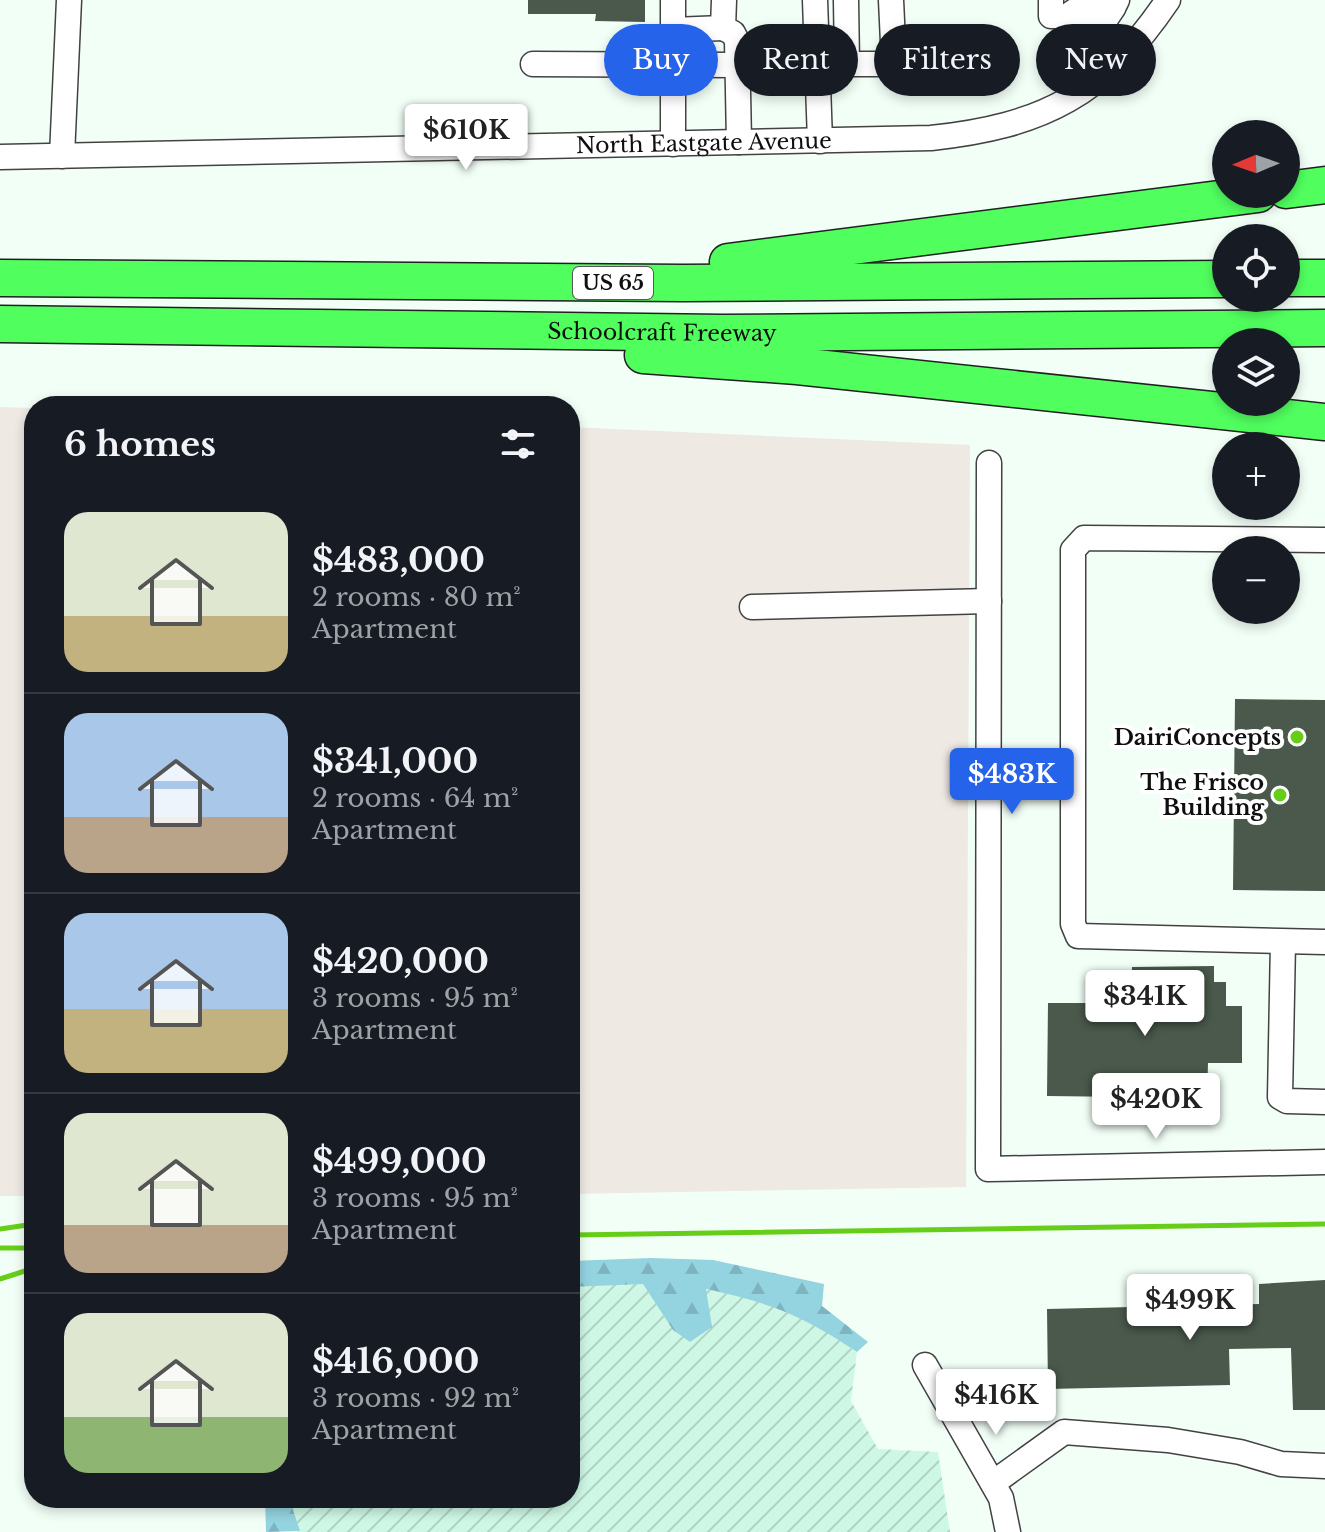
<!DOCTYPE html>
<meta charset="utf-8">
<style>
body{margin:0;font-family:"Libre Baskerville",serif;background:#242831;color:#f1f3f6;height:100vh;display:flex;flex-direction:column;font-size:30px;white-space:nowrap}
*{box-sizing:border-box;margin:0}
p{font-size:26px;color:#9ea1a6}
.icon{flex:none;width:44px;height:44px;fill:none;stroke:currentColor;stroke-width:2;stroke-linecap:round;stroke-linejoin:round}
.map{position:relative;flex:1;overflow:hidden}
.details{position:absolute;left:24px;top:396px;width:556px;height:1112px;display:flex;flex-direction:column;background:#171b24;border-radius:32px;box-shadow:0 4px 12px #0003}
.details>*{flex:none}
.guide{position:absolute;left:604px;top:24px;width:600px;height:72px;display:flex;gap:16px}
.needle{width:52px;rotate:268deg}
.fabs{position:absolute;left:1212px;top:120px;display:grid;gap:16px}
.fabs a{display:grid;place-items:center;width:88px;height:88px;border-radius:50%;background:#171b24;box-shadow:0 4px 12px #0003;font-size:40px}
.price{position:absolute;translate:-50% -68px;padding:0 18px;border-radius:8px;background:#fff;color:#222;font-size:26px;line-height:52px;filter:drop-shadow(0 2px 4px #0008)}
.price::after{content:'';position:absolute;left:50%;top:48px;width:24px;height:18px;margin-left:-12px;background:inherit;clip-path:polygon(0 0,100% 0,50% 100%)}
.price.selected{background:#2563eb;color:#fff}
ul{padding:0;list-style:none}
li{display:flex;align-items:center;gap:24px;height:200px;padding:0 40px}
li+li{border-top:2px solid #363941}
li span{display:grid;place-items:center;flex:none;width:224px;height:160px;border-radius:24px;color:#555}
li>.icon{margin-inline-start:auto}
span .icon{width:96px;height:96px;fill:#fffc;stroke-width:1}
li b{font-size:34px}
h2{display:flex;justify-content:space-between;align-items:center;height:96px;padding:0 40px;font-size:34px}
.pill{padding:0 28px;border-radius:36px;background:#171b24;box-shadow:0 4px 12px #0003;font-size:28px;line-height:72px}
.pill.selected{background:#2563eb;color:#fff}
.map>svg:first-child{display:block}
</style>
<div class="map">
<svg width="1325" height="1532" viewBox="0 0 1325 1532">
<defs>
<pattern id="farmland-furrows" width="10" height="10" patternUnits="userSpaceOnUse" patternTransform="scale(2)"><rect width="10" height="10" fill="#cef8e5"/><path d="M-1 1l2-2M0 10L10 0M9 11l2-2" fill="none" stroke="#b0d3c3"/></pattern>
<pattern id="forest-firs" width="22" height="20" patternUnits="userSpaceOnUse" patternTransform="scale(2)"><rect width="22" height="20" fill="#94d3e0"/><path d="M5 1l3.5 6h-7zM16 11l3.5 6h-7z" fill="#7eb4bf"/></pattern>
</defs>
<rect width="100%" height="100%" fill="#f2fff7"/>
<g fill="#eee9e3">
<path d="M0,407L34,408V1196H0Z"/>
<path d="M570,427L970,445L966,1187L570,1194Z"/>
</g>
<path fill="url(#farmland-furrows)" d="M643,1283L673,1330L705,1289L758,1300L810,1321L857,1352L851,1401L878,1449L938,1452L950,1532H298L289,1498H570V1287Z"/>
<g fill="url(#forest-firs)">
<path d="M651,1258L713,1260L824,1284L822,1306L868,1342L857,1352C802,1315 771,1303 706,1289L712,1327L690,1342L673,1330L643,1284L570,1287V1261Z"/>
<path d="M265,1498H289L300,1531L266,1532Z"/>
</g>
<g fill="#4a594b">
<path d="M528,0H645V22L595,21L596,14H528Z"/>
<path d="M1235,699L1325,700V891L1233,890Z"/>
<path d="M1214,966V982H1226V1006H1242V1063H1208L1207,1098L1047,1096L1048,1003H1131L1132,967Z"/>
<path d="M1325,1280V1410H1293L1291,1348L1229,1349L1230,1385L1048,1389L1047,1309L1259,1304V1284Z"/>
</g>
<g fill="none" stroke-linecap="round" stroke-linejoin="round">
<defs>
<g id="minor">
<path d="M724,0L723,28L733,33L737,41L739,142"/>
<path d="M815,0L820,141"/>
<path d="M846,0L847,64H894L891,0"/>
<path d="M1051,0V16C1072,15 1084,24 1105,20L1113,8"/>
<path d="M1069,15C1084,3 1095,2 1113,8L1117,0"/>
<path d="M673,30L723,28"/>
<path d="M533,64L737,65"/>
<path d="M673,144V0"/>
<path d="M62,156L69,0"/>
<path id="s1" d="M0,157L931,138C1043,126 1104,95 1168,0"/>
<path d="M989,463L988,1169L1325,1162"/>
<path d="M1325,540L1084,538L1073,550V924L1078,936L1325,942"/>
<path d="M752,607L989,601"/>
<path d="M1283,942L1280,1097L1287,1101L1325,1102"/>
<path d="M925,1365L1001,1498L1008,1532"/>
<path d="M993,1483L1064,1432L1168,1440L1240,1452L1281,1464L1325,1466"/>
</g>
<g id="highway">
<path d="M1286,190L1325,185"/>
<path d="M728,262L1258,194"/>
<path d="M0,278L683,283L1226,279"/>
<path d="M1286,278H1325"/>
<path id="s2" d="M0,324L723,333L1325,328"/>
<path d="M643,355L797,366L1325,422"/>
</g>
</defs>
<use href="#minor" stroke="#424242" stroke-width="27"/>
<use href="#highway" stroke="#202020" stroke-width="39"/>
<use href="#minor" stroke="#fff" stroke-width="24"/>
<use href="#highway" stroke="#50ff5e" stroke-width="36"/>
<g stroke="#66ce19" stroke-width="5">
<path d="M0,1229L34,1224"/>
<path d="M570,1235L1325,1224"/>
<path d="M0,1248H34"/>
<path d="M0,1279L34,1268"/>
</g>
</g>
<g fill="#66ce19" stroke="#fff" stroke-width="3">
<circle cx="1297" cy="737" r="8"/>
<circle cx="1280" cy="795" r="8"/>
</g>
<g text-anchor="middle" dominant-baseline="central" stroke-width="8" stroke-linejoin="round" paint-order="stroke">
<rect fill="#fff" stroke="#575757" stroke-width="2" x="573" y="267" width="80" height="32" rx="6"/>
<g font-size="20" font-weight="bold" fill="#0f0f0f">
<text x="613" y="283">US 65</text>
</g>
<g font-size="22" fill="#0f0f0f" stroke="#fff">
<text stroke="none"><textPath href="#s1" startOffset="704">North Eastgate Avenue</textPath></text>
<text stroke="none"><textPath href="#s2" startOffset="662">Schoolcraft Freeway</textPath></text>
</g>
<g font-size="22" font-weight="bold" fill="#0f0f0f" stroke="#fff" text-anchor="end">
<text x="1281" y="737">DairiConcepts</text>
<text x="1264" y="782">The Frisco<tspan x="1264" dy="25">Building</tspan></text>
</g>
</g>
</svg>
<div class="fabs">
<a><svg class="needle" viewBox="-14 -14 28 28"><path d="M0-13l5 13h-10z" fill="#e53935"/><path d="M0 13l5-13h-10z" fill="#9ea1a6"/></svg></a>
<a><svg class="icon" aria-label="locate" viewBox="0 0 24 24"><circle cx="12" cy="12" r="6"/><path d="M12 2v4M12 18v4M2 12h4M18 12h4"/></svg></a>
<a><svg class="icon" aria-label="layers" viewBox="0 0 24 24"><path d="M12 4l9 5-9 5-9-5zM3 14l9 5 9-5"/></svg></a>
<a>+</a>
<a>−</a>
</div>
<b class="price" style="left:466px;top:172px">$610K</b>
<b class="price selected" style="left:1012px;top:816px">$483K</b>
<b class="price" style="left:1145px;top:1038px">$341K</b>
<b class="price" style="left:1156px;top:1141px">$420K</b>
<b class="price" style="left:1190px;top:1342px">$499K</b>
<b class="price" style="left:996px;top:1437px">$416K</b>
<div class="guide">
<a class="pill selected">Buy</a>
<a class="pill">Rent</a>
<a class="pill">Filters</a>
<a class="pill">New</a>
</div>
<section class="details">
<h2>6 homes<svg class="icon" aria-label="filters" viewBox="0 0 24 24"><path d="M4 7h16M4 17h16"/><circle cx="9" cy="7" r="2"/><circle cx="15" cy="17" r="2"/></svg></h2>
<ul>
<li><span style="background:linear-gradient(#dfe7d0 65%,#c2b280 0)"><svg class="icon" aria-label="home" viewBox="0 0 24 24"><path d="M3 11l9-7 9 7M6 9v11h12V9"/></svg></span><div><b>$483,000</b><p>2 rooms · 80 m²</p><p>Apartment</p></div></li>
<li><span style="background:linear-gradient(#a9c7e8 65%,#b9a48a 0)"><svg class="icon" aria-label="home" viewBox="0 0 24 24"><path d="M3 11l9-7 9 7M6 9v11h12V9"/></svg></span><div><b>$341,000</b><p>2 rooms · 64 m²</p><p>Apartment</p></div></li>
<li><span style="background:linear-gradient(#a9c7e8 60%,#c2b280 0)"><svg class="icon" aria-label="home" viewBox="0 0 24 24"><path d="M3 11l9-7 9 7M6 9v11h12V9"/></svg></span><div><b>$420,000</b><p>3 rooms · 95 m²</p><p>Apartment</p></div></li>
<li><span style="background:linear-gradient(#dfe7d0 70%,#b9a48a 0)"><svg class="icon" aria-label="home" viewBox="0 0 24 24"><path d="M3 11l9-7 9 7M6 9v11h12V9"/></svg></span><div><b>$499,000</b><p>3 rooms · 95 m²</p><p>Apartment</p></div></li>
<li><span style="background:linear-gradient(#dfe7d0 65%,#8fb573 0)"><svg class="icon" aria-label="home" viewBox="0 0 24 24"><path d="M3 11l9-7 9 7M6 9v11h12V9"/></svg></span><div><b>$416,000</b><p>3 rooms · 92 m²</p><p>Apartment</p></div></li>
</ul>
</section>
</div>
